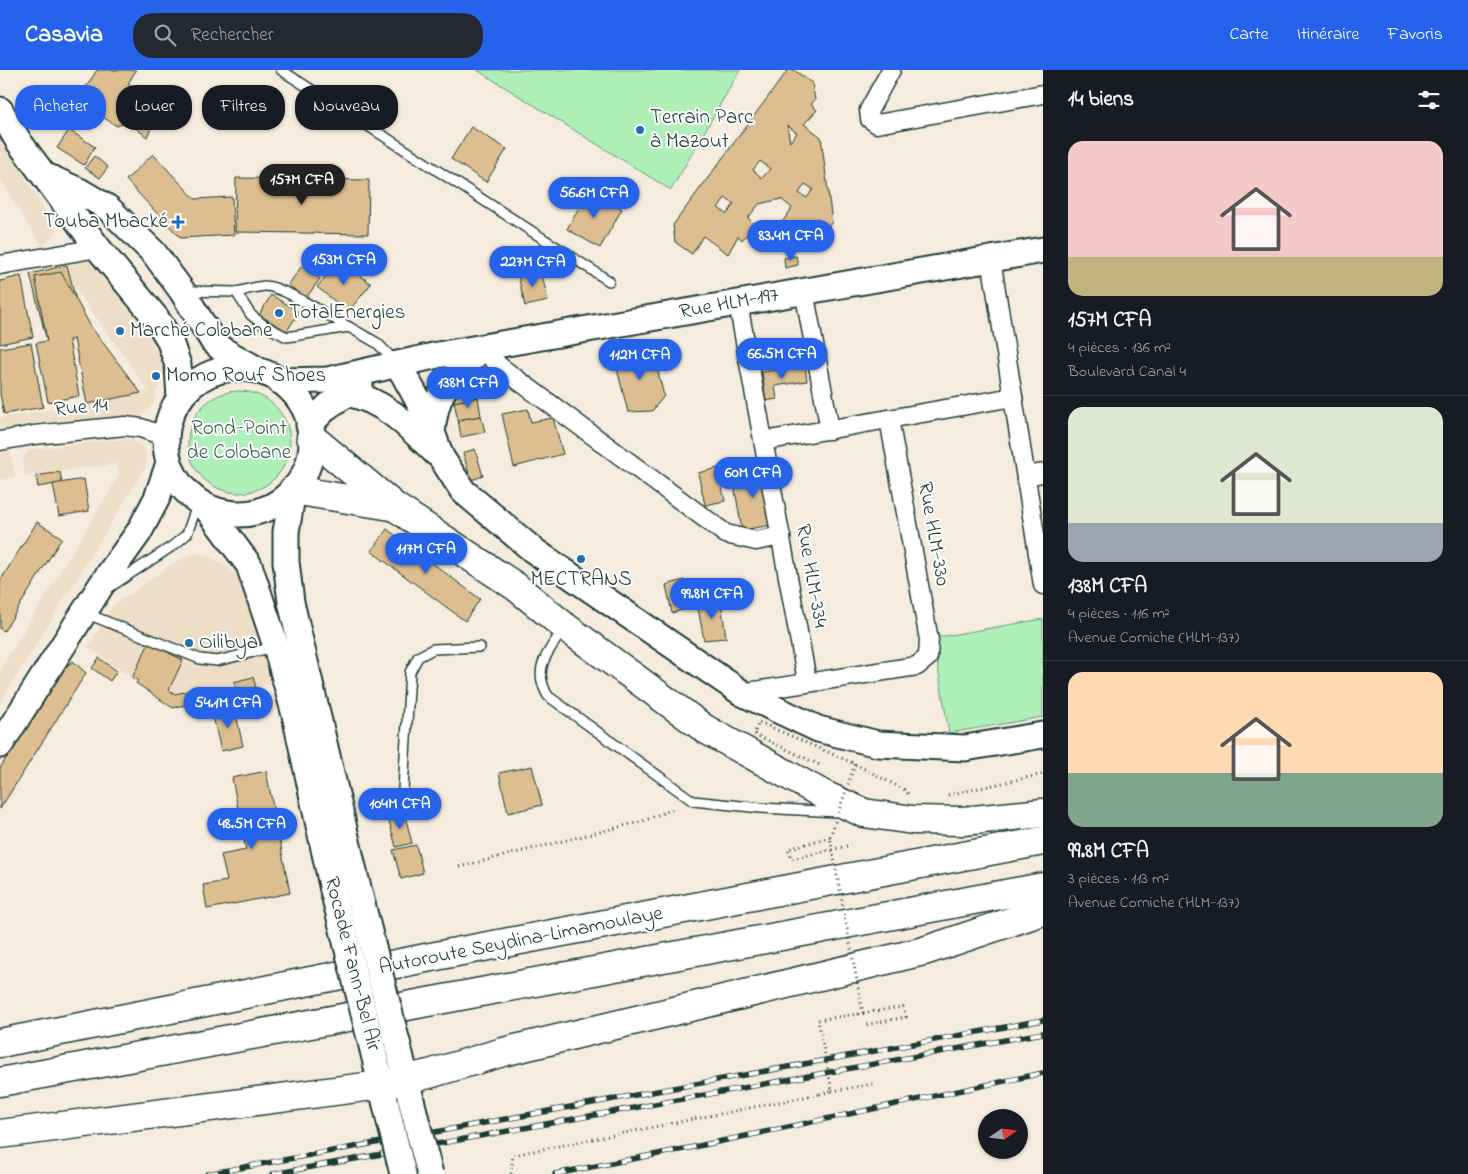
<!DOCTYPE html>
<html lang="fr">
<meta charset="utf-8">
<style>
body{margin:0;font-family:"Indie Flower",sans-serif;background:#242831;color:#f1f3f6;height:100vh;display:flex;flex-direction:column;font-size:19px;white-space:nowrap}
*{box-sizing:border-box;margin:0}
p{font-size:16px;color:#9ea1a6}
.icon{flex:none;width:28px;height:28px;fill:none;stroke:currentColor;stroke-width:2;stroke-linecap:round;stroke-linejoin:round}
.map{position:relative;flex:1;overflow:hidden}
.side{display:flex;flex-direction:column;background:#171b24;width:425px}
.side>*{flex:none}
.hud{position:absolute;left:15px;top:15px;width:475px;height:45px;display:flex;gap:10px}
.needle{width:32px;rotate:76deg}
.fabs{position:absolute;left:978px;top:1039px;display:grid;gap:10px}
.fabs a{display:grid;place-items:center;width:50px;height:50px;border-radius:50%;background:#171b24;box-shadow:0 1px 4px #0004;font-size:25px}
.price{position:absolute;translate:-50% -42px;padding:0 11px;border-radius:18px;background:#2563eb;color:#fff;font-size:16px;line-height:32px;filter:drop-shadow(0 1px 2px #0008)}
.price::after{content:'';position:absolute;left:50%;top:30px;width:15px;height:11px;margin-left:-8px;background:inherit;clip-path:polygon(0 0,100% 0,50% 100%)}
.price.current{background:#222;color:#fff}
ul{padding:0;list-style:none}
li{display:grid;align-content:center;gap:10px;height:265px;padding:0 25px}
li+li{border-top:1px solid #363941}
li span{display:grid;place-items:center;height:155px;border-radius:15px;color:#555}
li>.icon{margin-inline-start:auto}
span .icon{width:90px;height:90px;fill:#fffc;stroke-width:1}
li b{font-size:21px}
h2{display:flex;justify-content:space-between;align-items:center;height:60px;padding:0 25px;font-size:21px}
.tag{padding:0 18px;border-radius:20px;background:#171b24;box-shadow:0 1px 4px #0004;font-size:18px;line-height:45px}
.tag.current{background:#2563eb;color:#fff}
header{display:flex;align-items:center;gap:30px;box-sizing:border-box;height:70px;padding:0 25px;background:#2563eb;color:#fff}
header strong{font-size:24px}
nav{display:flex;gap:28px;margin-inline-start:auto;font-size:18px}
.search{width:350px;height:45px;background:#242831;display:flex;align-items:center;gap:12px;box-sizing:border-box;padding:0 18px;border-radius:20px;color:#9ea1a6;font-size:19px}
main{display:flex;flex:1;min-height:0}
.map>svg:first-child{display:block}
</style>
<header>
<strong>Casavia</strong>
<div class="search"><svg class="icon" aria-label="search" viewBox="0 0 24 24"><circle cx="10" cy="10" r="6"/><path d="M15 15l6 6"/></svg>Rechercher</div>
<nav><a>Carte</a><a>Itinéraire</a><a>Favoris</a></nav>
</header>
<main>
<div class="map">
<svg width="1043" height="1104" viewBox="0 0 1043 1104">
<rect width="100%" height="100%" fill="#f5ecde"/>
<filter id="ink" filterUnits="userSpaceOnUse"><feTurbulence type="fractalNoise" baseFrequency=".02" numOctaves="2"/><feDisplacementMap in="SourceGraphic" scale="10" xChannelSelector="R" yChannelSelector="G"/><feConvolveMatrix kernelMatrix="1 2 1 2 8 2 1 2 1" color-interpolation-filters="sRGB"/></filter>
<g filter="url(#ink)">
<g fill="#eedec7">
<path d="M0,65L57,161L42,177L0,109Z"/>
<path d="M87,186L146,261L165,293L153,333L140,348L36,353L0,360V348L87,334L148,320L61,198Z"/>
<path d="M132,369L145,379L147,395L0,633V600L120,404L115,394L25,406L22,390L28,380L111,370Z"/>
<path d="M10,380L15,407L0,410V382Z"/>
<path d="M198,483L218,491L237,505L274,613L173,638L88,577L112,536L180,489Z"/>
</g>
<g fill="#aff0b8" stroke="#679676">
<path d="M477,0H740L671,120Z"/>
<circle cx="239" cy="372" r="51"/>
<path d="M1043,549V647L949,663L933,568Z"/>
</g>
<g fill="#ddbe90" stroke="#1f3d34" fill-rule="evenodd">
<path d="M97,0H136L128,14L161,37L147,67L128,52L117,56L77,31Z"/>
<path d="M788,0H794L812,13L815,30L811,34L817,40L804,54L821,67L832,152L816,173L781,154L792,138L781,129L759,134L748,148L755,155L742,170L738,166L728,184L703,166L692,184L675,172L673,155ZM787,55L797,63L790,72ZM760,91L770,99L762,108L753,100ZM805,114L813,119L807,128L799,123ZM725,128L734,134L727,144L718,138Z"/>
<path d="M471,57L507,79L486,112L451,89Z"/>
<path d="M69,60L95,77L84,95L57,78Z"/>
<path d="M153,84L195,129L232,127L234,165L181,168L168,155L126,110Z"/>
<path d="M94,86L108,97L100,108L85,98Z"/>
<path d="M236,108L369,110L368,164L235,162Z"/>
<path d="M589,120L622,139L600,178L567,159Z"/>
<path d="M796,186L798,195L785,198L784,188Z"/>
<path d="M340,189L371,214L348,242L317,217Z"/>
<path d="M67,195L85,266L48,275L30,204Z"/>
<path d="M302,196L320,209L306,228L288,215Z"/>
<path d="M541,200L548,231L525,236L518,205Z"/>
<path d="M61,202L91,257L141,323L87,334L74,269L69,270L79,326L48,332L36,273L47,271L35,207Z"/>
<path d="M21,206L33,267L0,274V211Z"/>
<path d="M271,225L299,242L287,261L259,245Z"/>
<path d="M31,273L43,337L4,344L0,324V278Z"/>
<path d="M652,278L664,326L652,341L628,342L614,287L630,283L632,290L641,288L639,281Z"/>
<path d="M805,296L807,311L775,316L777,329L766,331L762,302Z"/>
<path d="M476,317L478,327L454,332L452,321Z"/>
<path d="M478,327L481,346L458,350L454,332Z"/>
<path d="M528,339L531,352L553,348L563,384L514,397L502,344Z"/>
<path d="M481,346L485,362L461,367L458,350Z"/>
<path d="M475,379L483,406L471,410L463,383Z"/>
<path d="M718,398L725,431L705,435L698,403Z"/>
<path d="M765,399L772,455L742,460L732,403Z"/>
<path d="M60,402L62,413L38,417L36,406Z"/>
<path d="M84,409L89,441L59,446L53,414Z"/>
<path d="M37,452L62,468L4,561L0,559V511Z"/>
<path d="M387,459L480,529L465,551L371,481Z"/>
<path d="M684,510L689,538L672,543L666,515Z"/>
<path d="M721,531L726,568L704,570L697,533Z"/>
<path d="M149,573L183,590L169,620L175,624L208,617L211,628L173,638L136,613L138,610L132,608Z"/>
<path d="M99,588L117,601L110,611L92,598Z"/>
<path d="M73,591L86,603L0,739V698L61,601Z"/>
<path d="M253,607L256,618L237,622L234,612Z"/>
<path d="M234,636L243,676L221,681L212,642Z"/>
<path d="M532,696L542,735L508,743L499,703Z"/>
<path d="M266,701L290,823L207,839L203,815L227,811L221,785L246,780L232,708Z"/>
<path d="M404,742L412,773L396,777L388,747Z"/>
<path d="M416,775L423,803L401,809L393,780Z"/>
</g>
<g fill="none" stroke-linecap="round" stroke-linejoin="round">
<defs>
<g id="lane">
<path d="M281,0L609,211"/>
<path d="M187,221L236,222L251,245L265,256L287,267L349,257L377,273L395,291"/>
<path d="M236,222C245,220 255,217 264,216C281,215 330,247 349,257"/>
<path d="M110,517L174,475L187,464L198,432"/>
<path d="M85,543L200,589L217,591L274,577"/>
<path d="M564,558C549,582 531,597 548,626L693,731L761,738L837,742"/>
<path d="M403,720L410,602L418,587L433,579L480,577"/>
</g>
<g id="street">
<path d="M891,0L869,40L870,49L877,54L1043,24"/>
<path d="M991,189L1043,515"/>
<path d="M0,195L98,178"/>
<path d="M804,221L830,360"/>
<path d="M738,233L807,611"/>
<path d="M488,278L490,286L499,296L726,464L756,471L781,466"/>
<path d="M0,371L34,365L125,356L141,358L166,367"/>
<path d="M764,371L1013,327"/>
<path d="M1026,406L1043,403"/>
<path d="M742,623L917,596L928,587L929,570L889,349"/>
</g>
<g id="secondary">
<path d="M0,40L19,72L98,178L156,248L169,269L178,295L180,329"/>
<path d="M48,107L81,122L108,138L154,183L182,221L213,271L224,281L256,299"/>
<path d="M398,294L425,343L441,387L463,421L533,480L742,623L818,659L878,674L965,678L1043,665"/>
<circle cx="239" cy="371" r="73"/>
<path d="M279,311L328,310L438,285L1043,180"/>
<path d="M347,323C386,331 409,357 436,383"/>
<path d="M309,355L328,336L360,315"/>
<path d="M432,365C435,317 451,310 481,279"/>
<path d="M293,420L286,462V492L291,532L357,814"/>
<path d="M205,436L249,495L276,576L295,645L333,820"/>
<path d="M0,675L102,514L139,462L157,428L169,393"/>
<path d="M397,972L416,1050"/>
<path d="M373,980L390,1052"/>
</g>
<g id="highway">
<path d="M311,367L395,437L515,516L564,556L705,659L824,725L864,743L913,750L963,751L1043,743"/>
<path d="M293,420L391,436"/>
<path d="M0,973L446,884L1043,771"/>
<path d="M0,1012L1043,817"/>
<path d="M0,1064L381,1015L429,1004L503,982L924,881L1043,841"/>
</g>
</defs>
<use href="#lane" stroke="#1f3d34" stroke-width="12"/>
<use href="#street" stroke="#1f3d34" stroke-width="21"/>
<use href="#secondary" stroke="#1f3d34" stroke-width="29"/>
<use href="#highway" stroke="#1f3d34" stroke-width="31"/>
<g stroke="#1f3d34" stroke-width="3" stroke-dasharray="1 4" stroke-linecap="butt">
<path d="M855,694L905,720L908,724"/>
<path d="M948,725L1043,704"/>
<path d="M830,767L788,779L792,789L851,775"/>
<path d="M459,797L643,751L676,738"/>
<path d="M863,943L903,937L906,947L865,955"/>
<path d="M832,1021L873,1014"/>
<path d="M511,1104L513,1085L820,1024"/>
</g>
<use href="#lane" stroke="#fff" stroke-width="9"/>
<use href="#street" stroke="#fff" stroke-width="18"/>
<use href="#secondary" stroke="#fff" stroke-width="25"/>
<use href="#highway" stroke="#fff" stroke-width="28"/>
<defs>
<g id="rail">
<path d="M207,1104L1043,950"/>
<path d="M273,1104L1043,963"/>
<path d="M555,1104L689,1078L1043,1003"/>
</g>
</defs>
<use href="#rail" stroke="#1f3d34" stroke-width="5.5"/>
<use href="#rail" stroke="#fff" stroke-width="4" stroke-dasharray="11" stroke-linecap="butt"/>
<defs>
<g id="secondary-bridge">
<path d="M357,814L397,972"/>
<path d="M333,820L373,980"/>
<path d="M416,1050L430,1104"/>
<path d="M390,1052L403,1104"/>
</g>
</defs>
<use href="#secondary-bridge" stroke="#1f3d34" stroke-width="29" stroke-linecap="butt"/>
<path stroke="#1f3d34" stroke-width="3" stroke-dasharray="1 4" stroke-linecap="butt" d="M820,1024L832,1021L818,950L863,943L830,767L855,694L759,652L754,664L822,696"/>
<use href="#secondary-bridge" stroke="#fff" stroke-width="25"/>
</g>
</g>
<g fill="#1f6fb2" stroke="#fff" stroke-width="2">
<circle cx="640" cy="60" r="5"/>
<path d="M175.5 144.5h5v5h5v5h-5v5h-5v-5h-5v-5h5z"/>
<circle cx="279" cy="243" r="5"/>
<circle cx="120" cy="261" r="5"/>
<circle cx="156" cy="306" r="5"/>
<circle cx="581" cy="489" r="5"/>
<circle cx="189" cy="573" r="5"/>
</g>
<g text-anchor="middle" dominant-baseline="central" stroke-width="4" stroke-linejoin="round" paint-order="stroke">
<g font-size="21" fill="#1f3d34" stroke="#fff" text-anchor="start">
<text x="650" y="48">Terrain Parc<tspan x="650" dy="24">à Mazout</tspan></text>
<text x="168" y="152" text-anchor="end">Touba Mbacké</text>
<text x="289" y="243">TotalEnergies</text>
<text x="130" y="261">Marché Colobane</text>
<text x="166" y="306">Momo Rouf Shoes</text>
<text x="581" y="510" text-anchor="middle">MECTRANS</text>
<text x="199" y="573">Oilibya</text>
</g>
<g font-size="21" fill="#1f3d34" stroke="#fff">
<text transform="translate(729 234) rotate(-10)">Rue HLM-197</text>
<text transform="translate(81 338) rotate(-5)">Rue 14</text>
<text transform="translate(933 464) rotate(80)">Rue HLM-330</text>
<text transform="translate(811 506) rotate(80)">Rue HLM-334</text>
<text transform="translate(521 871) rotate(-11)">Autoroute Seydina-Limamoulaye</text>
<text transform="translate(352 894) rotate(76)">Rocade Fann-Bel Air</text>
</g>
<g font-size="21" fill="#3c614e" stroke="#fff">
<text x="239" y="359">Rond-Point<tspan x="239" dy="24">de Colobane</tspan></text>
</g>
</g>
</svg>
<div class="fabs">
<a><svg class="needle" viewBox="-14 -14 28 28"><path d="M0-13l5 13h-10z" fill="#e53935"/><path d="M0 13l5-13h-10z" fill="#9ea1a6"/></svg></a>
</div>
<b class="price current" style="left:302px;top:136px">157M CFA</b>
<b class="price" style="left:594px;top:149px">56.6M CFA</b>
<b class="price" style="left:791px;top:192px">83.4M CFA</b>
<b class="price" style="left:344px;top:216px">153M CFA</b>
<b class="price" style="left:533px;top:218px">227M CFA</b>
<b class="price" style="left:782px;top:310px">66.5M CFA</b>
<b class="price" style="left:640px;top:311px">112M CFA</b>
<b class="price" style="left:468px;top:339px">138M CFA</b>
<b class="price" style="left:753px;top:429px">60M CFA</b>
<b class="price" style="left:426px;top:505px">117M CFA</b>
<b class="price" style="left:712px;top:550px">99.8M CFA</b>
<b class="price" style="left:228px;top:659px">54.1M CFA</b>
<b class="price" style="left:400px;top:760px">104M CFA</b>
<b class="price" style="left:252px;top:780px">48.5M CFA</b>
<div class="hud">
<a class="tag current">Acheter</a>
<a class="tag">Louer</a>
<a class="tag">Filtres</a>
<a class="tag">Nouveau</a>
</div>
</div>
<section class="side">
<h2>14 biens<svg class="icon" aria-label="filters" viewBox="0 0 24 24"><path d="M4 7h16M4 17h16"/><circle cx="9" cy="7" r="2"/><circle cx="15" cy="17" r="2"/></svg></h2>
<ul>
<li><span style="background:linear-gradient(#f6c9c9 75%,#c2b280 0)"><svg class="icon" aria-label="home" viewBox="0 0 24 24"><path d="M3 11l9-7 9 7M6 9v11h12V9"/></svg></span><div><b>157M CFA</b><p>4 pièces · 136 m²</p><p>Boulevard Canal 4</p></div></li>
<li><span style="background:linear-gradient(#dfe7d0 75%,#9aa5b1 0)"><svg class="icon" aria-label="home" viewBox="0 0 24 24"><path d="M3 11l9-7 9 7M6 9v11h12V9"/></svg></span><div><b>138M CFA</b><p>4 pièces · 116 m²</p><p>Avenue Corniche (HLM-137)</p></div></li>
<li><span style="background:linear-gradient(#ffd9b3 65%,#7fa58c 0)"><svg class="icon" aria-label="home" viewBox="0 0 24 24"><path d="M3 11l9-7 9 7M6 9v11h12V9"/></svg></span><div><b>99.8M CFA</b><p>3 pièces · 113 m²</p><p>Avenue Corniche (HLM-137)</p></div></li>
</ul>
</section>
</main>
